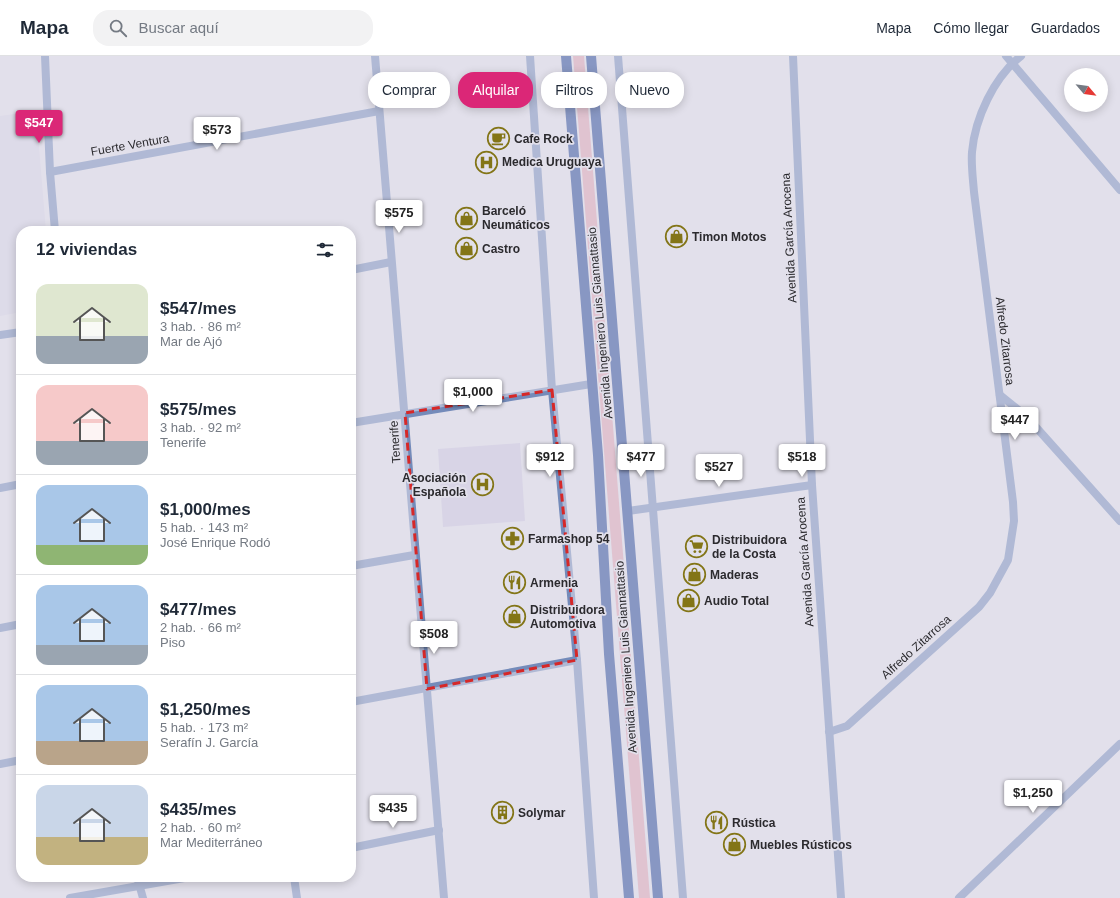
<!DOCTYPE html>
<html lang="es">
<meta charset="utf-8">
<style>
body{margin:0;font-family:Helvetica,sans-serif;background:#f2f2f3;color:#1f2937;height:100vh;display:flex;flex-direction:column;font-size:15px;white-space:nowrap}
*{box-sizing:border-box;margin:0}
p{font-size:13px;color:#747a83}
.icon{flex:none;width:22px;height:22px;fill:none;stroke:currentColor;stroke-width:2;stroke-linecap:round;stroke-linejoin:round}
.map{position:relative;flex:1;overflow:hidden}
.panel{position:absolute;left:16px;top:170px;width:340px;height:656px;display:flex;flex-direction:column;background:#fff;border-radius:16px;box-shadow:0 2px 10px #0003}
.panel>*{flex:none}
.guide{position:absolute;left:368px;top:16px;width:380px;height:36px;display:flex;gap:8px}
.needle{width:26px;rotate:119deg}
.controls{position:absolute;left:1064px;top:12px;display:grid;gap:8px}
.controls a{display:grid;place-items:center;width:44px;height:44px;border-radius:50%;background:#fff;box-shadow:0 2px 10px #0003;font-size:20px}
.price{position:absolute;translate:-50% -34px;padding:0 9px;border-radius:4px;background:#fff;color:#222;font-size:13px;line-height:26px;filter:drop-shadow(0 1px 2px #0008)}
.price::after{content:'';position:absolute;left:50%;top:24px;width:12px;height:9px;margin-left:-6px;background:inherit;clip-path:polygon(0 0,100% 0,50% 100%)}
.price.active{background:#db2777;color:#fff}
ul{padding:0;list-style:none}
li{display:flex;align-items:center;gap:12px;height:100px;padding:0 20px}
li+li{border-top:1px solid #e0e1e3}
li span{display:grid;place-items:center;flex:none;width:112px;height:80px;border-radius:12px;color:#555}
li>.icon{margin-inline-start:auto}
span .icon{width:48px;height:48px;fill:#fffc;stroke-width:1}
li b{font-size:17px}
h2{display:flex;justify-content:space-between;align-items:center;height:48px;padding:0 20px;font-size:17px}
.pill{padding:0 14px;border-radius:16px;background:#fff;box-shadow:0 2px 10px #0003;font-size:14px;line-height:36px}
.pill.active{background:#db2777;color:#fff}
header{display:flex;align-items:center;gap:24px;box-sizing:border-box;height:56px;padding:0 20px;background:#fff;border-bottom:1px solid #e0e1e3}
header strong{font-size:19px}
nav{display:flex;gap:22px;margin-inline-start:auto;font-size:14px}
.search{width:280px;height:36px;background:#f2f2f3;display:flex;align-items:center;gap:10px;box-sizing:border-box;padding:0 14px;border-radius:16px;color:#747a83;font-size:15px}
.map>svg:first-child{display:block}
</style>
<header>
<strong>Mapa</strong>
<div class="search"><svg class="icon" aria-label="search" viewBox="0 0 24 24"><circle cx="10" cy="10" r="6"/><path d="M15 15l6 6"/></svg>Buscar aquí</div>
<nav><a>Mapa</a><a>Cómo llegar</a><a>Guardados</a></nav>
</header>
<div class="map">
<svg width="1120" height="842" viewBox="0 0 1120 842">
<rect width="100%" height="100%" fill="#e2e0eb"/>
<g fill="#d8d4e6">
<path d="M36,55L46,175H21V256L0,260V60Z"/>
<path d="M520,387L525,465L443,471L438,393Z"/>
</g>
<path fill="#dda0af" d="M573,0H584L650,842H639Z"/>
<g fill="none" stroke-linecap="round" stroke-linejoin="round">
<g stroke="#748bba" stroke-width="8">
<path d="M45,0L50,116L55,175"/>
<path d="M375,0L444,842"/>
<path d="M530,0L552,334L577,604L594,842"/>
<path d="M618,0L683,842"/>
<path d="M793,0L812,429L841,842"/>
<path d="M1006,0L1120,134"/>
<path d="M50,116L379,55"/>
<path d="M351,214L391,206"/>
<path d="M0,279L21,276"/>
<path d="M1000,339L1026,360L1120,465"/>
<path d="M351,367L591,328"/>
<path d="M0,432L21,428"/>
<path d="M628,455L812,429"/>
<path d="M351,510L414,499"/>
<path d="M0,572L21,568"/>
<path d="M351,646L577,604"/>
<path d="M829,676L847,670L979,551L990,537L1008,504L1014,465L1013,446L974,136C973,123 971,109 972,96C975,62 994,21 1021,0"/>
<path d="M0,708L21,704"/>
<path d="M351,792L439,774"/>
<path d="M137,821L143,842"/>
<path d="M294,821L297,842"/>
<path d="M70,842L190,821"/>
<path d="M959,842L1120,688"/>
</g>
<g stroke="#1c3f92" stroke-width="10">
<path d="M566,0L598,399L609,598L629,842"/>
<path d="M591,0L658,842"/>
</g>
</g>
<path d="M0 0H1120V842H0ZM552,334L577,604L427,633L405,357Z" fill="#e2e0eb" fill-opacity=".55" fill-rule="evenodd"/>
<path fill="none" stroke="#d62828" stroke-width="3" stroke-dasharray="8 5" stroke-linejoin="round" d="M552,334L577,604L427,633L405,357Z"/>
<defs>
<symbol id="cafe-ring" viewBox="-11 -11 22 22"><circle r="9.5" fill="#e2e0eb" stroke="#837517" stroke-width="1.5"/><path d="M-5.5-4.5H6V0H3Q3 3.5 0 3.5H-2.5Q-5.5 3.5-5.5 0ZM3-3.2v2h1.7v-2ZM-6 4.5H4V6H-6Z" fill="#837517"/></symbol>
<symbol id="hospital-ring" viewBox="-11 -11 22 22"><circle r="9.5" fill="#e2e0eb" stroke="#837517" stroke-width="1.5"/><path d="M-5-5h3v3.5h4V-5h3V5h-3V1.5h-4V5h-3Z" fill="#837517"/></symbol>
<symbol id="shop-ring" viewBox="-11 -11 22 22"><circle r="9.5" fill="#e2e0eb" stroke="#837517" stroke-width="1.5"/><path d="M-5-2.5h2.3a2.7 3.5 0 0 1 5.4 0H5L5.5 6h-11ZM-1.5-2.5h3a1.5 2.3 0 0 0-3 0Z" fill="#837517"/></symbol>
<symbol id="pharmacy-ring" viewBox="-11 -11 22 22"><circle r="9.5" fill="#e2e0eb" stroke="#837517" stroke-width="1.5"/><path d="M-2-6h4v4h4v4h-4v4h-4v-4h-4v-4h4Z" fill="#837517"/></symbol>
<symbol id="supermarket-ring" viewBox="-11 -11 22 22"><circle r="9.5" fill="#e2e0eb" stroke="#837517" stroke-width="1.5"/><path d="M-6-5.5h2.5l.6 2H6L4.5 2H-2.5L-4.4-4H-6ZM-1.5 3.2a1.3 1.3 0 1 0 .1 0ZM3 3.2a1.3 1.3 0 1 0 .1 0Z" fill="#837517"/></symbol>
<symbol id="restaurant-ring" viewBox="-11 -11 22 22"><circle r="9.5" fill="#e2e0eb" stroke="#837517" stroke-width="1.5"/><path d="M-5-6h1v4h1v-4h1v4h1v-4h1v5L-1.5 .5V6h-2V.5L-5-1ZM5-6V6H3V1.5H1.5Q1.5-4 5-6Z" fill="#837517"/></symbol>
<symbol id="building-ring" viewBox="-11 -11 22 22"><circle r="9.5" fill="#e2e0eb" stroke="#837517" stroke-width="1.5"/><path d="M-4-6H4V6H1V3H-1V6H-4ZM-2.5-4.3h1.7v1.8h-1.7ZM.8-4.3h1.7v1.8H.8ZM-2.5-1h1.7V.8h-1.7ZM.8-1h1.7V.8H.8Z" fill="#837517"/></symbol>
</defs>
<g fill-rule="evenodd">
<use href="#cafe-ring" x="486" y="70" width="25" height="25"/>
<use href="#hospital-ring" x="474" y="94" width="25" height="25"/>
<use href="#shop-ring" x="454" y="150" width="25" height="25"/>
<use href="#shop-ring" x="664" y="168" width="25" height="25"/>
<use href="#shop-ring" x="454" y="180" width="25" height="25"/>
<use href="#hospital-ring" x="470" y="416" width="25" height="25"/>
<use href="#pharmacy-ring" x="500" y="470" width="25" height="25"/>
<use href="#supermarket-ring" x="684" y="478" width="25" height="25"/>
<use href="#shop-ring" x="682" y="506" width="25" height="25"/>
<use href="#restaurant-ring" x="502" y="514" width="25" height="25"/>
<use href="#shop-ring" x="676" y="532" width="25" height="25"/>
<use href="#shop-ring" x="502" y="548" width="25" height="25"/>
<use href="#building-ring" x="490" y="744" width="25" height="25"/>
<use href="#restaurant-ring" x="704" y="754" width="25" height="25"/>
<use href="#shop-ring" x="722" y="776" width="25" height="25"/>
</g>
<g text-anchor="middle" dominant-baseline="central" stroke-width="3.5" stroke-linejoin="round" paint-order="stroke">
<g font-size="12" font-weight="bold" fill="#2b2a2e" stroke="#e2e0eb" text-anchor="start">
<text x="514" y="83">Cafe Rock</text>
<text x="502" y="106">Medica Uruguaya</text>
<text x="482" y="155">Barceló<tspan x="482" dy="14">Neumáticos</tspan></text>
<text x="692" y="181">Timon Motos</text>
<text x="482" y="193">Castro</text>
<text x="466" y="422" text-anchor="end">Asociación<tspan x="466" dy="14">Española</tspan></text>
<text x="528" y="483">Farmashop 54</text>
<text x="712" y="484">Distribuidora<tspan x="712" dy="14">de la Costa</tspan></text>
<text x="710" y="519">Maderas</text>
<text x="530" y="527">Armenia</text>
<text x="704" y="545">Audio Total</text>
<text x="530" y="554">Distribuidora<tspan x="530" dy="14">Automotiva</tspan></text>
<text x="518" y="757">Solymar</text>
<text x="732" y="767">Rústica</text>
<text x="750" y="789">Muebles Rústicos</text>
</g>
<g font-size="12" fill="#2b2a2e" stroke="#e2e0eb">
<text transform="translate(130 89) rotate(-10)">Fuerte Ventura</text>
<text transform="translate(789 182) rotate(-93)">Avenida García Arocena</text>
<text transform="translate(600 267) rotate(-95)">Avenida Ingeniero Luis Giannattasio</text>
<text transform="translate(1005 285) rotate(83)">Alfredo Zitarrosa</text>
<text transform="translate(395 386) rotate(-94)">Tenerife</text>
<text transform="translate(805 506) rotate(-94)">Avenida García Arocena</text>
<text transform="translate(916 591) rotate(-42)">Alfredo Zitarrosa</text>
<text transform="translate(626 601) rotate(-94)">Avenida Ingeniero Luis Giannattasio</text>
</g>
</g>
</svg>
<div class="controls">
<a><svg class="needle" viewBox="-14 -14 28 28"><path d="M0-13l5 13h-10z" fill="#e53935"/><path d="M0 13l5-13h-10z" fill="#747a83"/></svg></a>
</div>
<b class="price active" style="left:39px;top:88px">$547</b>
<b class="price" style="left:217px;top:95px">$573</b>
<b class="price" style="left:399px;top:178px">$575</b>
<b class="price" style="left:473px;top:357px">$1,000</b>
<b class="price" style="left:1015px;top:385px">$447</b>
<b class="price" style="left:550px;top:422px">$912</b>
<b class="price" style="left:641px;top:422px">$477</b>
<b class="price" style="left:802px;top:422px">$518</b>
<b class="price" style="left:719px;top:432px">$527</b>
<b class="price" style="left:434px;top:599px">$508</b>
<b class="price" style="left:1033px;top:758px">$1,250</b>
<b class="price" style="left:393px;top:773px">$435</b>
<div class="guide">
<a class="pill">Comprar</a>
<a class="pill active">Alquilar</a>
<a class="pill">Filtros</a>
<a class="pill">Nuevo</a>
</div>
<section class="panel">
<h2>12 viviendas<svg class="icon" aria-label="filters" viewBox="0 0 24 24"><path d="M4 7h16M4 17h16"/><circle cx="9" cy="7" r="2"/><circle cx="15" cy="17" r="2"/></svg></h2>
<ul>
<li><span style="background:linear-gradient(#dfe7d0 65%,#9aa5b1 0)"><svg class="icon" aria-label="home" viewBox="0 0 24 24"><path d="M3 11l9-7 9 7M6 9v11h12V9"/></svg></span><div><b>$547/mes</b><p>3 hab. · 86 m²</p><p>Mar de Ajó</p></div></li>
<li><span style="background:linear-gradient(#f6c9c9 70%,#9aa5b1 0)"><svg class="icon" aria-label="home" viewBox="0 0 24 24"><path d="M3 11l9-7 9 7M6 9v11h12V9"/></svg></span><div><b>$575/mes</b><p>3 hab. · 92 m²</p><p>Tenerife</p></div></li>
<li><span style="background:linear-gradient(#a9c7e8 75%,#8fb573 0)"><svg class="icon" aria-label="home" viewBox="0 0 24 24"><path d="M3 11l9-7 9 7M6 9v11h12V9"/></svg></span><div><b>$1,000/mes</b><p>5 hab. · 143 m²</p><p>José Enrique Rodó</p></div></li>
<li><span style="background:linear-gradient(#a9c7e8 75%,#9aa5b1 0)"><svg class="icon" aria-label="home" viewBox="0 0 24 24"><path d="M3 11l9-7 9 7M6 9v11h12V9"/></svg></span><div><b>$477/mes</b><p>2 hab. · 66 m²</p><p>Piso</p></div></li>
<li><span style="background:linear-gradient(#a9c7e8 70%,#b9a48a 0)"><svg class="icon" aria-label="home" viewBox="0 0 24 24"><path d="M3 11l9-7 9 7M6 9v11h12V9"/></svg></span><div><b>$1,250/mes</b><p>5 hab. · 173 m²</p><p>Serafín J. García</p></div></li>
<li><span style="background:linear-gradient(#c9d6e8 65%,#c2b280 0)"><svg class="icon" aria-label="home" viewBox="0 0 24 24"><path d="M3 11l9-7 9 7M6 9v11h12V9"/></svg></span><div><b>$435/mes</b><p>2 hab. · 60 m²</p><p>Mar Mediterráneo</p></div></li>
</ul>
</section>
</div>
